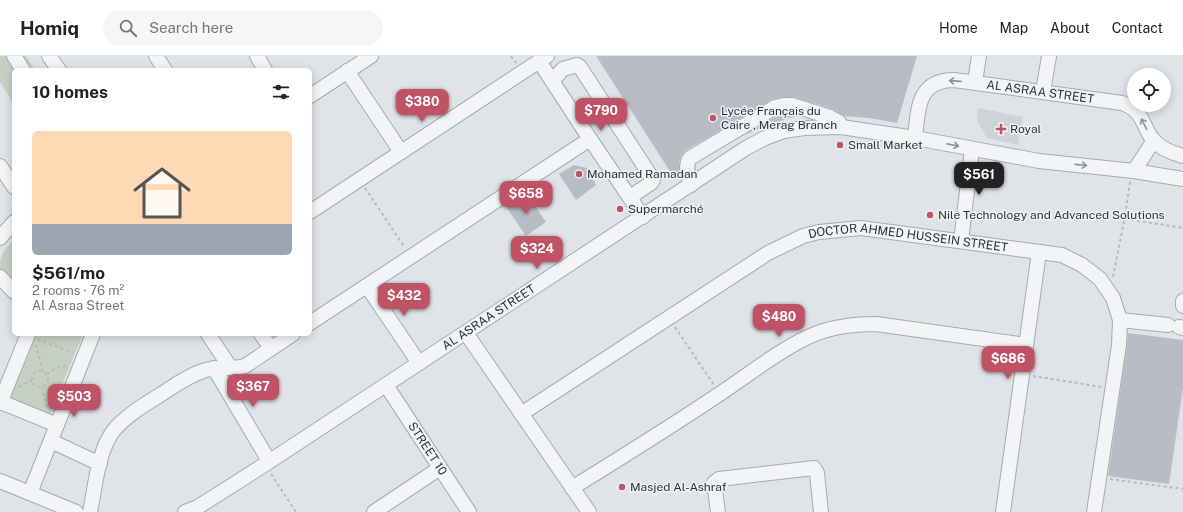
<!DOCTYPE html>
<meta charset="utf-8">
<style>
body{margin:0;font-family:"Public Sans",sans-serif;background:#f6f6f6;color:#202124;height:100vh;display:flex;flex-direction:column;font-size:15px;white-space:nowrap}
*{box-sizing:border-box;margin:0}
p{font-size:13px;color:#757577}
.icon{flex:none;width:22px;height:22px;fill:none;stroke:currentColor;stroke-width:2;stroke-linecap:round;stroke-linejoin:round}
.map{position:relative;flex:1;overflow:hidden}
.side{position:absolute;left:12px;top:12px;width:300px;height:268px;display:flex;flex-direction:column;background:#fff;border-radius:6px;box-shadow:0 2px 10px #0003}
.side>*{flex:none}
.buttons{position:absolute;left:1127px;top:12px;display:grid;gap:8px}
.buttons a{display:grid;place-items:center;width:44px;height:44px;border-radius:50%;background:#fff;box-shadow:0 2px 10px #0003;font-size:20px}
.price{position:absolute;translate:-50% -34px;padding:0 9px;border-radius:8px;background:#c05265;color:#fff;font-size:13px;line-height:26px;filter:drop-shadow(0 1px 2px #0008)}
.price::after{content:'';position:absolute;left:50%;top:24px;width:12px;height:9px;margin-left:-6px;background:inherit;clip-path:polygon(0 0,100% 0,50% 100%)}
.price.current{background:#222;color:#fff}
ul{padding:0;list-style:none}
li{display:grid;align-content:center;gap:8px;height:212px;padding:0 20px}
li+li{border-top:1px solid #e0e0e0}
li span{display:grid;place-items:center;height:124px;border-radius:6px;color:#555}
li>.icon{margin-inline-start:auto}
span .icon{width:72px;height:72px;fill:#fffc;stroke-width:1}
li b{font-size:17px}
h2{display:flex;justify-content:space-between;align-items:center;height:48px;padding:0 20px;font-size:17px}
header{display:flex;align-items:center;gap:24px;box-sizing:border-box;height:56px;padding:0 20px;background:#fff;border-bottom:1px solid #e0e0e0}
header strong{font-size:19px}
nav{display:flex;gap:22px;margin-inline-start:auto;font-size:14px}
.search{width:280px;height:36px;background:#f6f6f6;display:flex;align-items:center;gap:10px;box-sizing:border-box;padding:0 14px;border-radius:22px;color:#757577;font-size:15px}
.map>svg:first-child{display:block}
</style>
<header>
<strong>Homiq</strong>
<div class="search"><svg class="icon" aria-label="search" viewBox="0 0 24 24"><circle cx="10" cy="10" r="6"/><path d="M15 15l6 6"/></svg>Search here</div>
<nav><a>Home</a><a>Map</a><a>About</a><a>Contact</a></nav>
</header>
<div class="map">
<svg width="1183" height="456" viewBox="0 0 1183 456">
<rect width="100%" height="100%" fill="#e0e3e7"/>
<path fill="#ced2d9" d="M978,52L1023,61L1018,89L987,82L977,65Z"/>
<g fill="#c6d0c2">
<path d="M0,0H26L35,14H14V48L0,26Z"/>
<path d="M14,184V231L0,218C0,200 0,197 14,184Z"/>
<path d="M34,278H83L48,363L7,345Z"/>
</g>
<g fill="#b8bcc4">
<path d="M596,0H917L897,67L869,62L844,60L833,53L794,41H784L773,43L685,95L681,101L679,106L680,120L675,123Z"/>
<path d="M785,58H791L800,60L789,62L768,69L745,79L778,59Z"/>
<path d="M574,109L587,112L596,129L576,144L559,118Z"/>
<path d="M527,138L546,166L526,180L507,152Z"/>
<path d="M1128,277L1183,284V332L1169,428L1108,420L1127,290Z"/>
</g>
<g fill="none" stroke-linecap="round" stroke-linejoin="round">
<defs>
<g id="minor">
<path d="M14,0L23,14"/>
<path d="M49,0L59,14"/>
<path d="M156,0L165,14"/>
<path d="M257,0L265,14"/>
<path d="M539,5L590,83L643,161"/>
<path d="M347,15L401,96"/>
<path d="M552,25L563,13L577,9L580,11L652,122L653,124L651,127L630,141"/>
<path d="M975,26L979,0"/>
<path d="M1043,36L1049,0"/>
<path d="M310,40L371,0"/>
<path id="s1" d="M915,82C918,54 917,24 954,24L1122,47C1143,54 1142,69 1153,84C1161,93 1172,97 1183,100"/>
<path d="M0,110L14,131"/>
<path d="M1134,115L1154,84"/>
<path d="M691,129C689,120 684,110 690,102L775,51L784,49H792L830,61L839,66L841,71"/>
<path d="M310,156L547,0"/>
<path d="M0,182L14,166"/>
<path d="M961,185L972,93"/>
<path d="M0,221L14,236"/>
<path d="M367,230L419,307"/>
<path d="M1183,245V250"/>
<path d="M1120,264L1168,269"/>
<path d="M310,267L590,83"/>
<path d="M1179,271L1183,272"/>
<path d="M466,277L589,456"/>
<path d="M208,278L230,311"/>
<path d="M261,278L271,292"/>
<path d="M214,312L269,405"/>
<path id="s2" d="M386,329L469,456"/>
<path d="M1,346L57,369"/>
<path d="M0,347L28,278"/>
<path id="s3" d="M521,358L768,197L803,180L819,176L861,172L1062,199L1082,209L1100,223L1113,242L1120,264L1119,289L1094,456"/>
<path d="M51,385L100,408"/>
<path d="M0,425L76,456"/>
<path d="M572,432C622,401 672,370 721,337C748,319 778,295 808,281C829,271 853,268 876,268L1026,289"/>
<path d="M30,437L93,278"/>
<path d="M90,456C95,432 98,394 114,374C127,359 144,349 160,339C174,330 187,320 203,315C217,310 231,314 245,310L293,278"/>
<path id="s4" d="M185,456L198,451L264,409L746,92L765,82L784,75L804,72L841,71L915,82L1039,105L1134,115L1183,123"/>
<path d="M374,456L440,412"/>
<path d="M718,456L714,427L719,423L814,412L817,417L821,456"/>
<path d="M1003,456L1039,196"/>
</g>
</defs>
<use href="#minor" stroke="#a6aab1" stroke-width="16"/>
<g stroke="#b6babe" stroke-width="2" stroke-dasharray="3 3" stroke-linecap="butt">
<path d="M511,0L516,7"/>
<path d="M1130,126L1125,160L1127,163L1183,172"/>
<path d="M365,132L405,192"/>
<path d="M1113,221L1125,160"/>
<path d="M675,271L714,329"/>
<path d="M38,283L73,297"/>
<path d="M36,289L43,315"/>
<circle cx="40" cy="323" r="8"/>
<path d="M47,318L55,313L68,309"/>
<path d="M1033,320L1102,331"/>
<path d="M19,331L32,324"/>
<path d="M42,331L47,353"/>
<path d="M271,418L296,456"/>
<path d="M1110,423L1183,433"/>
</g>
<use href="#minor" stroke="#f2f4f6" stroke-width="14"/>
</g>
<defs><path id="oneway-shaft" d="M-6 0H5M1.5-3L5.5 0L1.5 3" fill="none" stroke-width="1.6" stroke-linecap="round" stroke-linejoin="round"/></defs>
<g stroke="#8e939a">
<use href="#oneway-shaft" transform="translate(955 25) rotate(-176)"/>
<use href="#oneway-shaft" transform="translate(1144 68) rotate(-117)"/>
<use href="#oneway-shaft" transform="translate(953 89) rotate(11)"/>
<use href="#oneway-shaft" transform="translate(1081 109) rotate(6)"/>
</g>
<g fill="#c05265" stroke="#eff2f5" stroke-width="1.5">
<circle cx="713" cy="62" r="4"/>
<path d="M999 67h4v4h4v4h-4v4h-4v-4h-4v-4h4z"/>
<circle cx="840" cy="89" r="4"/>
<circle cx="579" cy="118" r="4"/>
<circle cx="620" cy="153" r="4"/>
<circle cx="930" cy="159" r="4"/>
<circle cx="622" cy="431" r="4"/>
</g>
<g text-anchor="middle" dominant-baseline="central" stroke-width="3" stroke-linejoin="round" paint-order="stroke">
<g font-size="12" fill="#2a323d" stroke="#eff2f5">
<text stroke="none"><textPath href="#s1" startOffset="167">AL ASRAA STREET</textPath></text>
<text stroke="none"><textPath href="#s3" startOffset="440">DOCTOR AHMED HUSSEIN STREET</textPath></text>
<text stroke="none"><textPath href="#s4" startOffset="361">AL ASRAA STREET</textPath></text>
<text stroke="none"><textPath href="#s2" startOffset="76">STREET 10</textPath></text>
</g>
<g font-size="12" fill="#2a323d" stroke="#eff2f5" text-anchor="start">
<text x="721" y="55">Lycée Français du<tspan x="721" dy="14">Caire , Merag Branch</tspan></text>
<text x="1010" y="73">Royal</text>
<text x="848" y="89">Small Market</text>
<text x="587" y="118">Mohamed Ramadan</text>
<text x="628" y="153">Supermarché</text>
<text x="938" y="159">Nile Technology and Advanced Solutions</text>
<text x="630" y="431">Masjed Al-Ashraf</text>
</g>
</g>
</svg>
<div class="buttons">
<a><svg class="icon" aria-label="locate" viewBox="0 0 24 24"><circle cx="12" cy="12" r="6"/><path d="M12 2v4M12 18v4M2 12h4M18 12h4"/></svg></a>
</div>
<b class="price" style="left:422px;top:67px">$380</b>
<b class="price" style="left:601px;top:76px">$790</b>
<b class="price current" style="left:979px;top:140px">$561</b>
<b class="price" style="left:526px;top:159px">$658</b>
<b class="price" style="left:537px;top:214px">$324</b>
<b class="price" style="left:404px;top:261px">$432</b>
<b class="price" style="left:779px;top:282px">$480</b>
<b class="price" style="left:1008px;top:324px">$686</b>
<b class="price" style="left:253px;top:352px">$367</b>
<b class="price" style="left:74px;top:362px">$503</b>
<section class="side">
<h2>10 homes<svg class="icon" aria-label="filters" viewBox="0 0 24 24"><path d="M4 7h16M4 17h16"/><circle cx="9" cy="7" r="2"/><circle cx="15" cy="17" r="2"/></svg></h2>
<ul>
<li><span style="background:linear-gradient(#ffd9b3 75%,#9aa5b1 0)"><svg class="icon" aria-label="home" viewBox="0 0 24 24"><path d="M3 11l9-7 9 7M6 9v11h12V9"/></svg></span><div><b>$561/mo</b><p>2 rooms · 76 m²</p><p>Al Asraa Street</p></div></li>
</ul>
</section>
</div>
